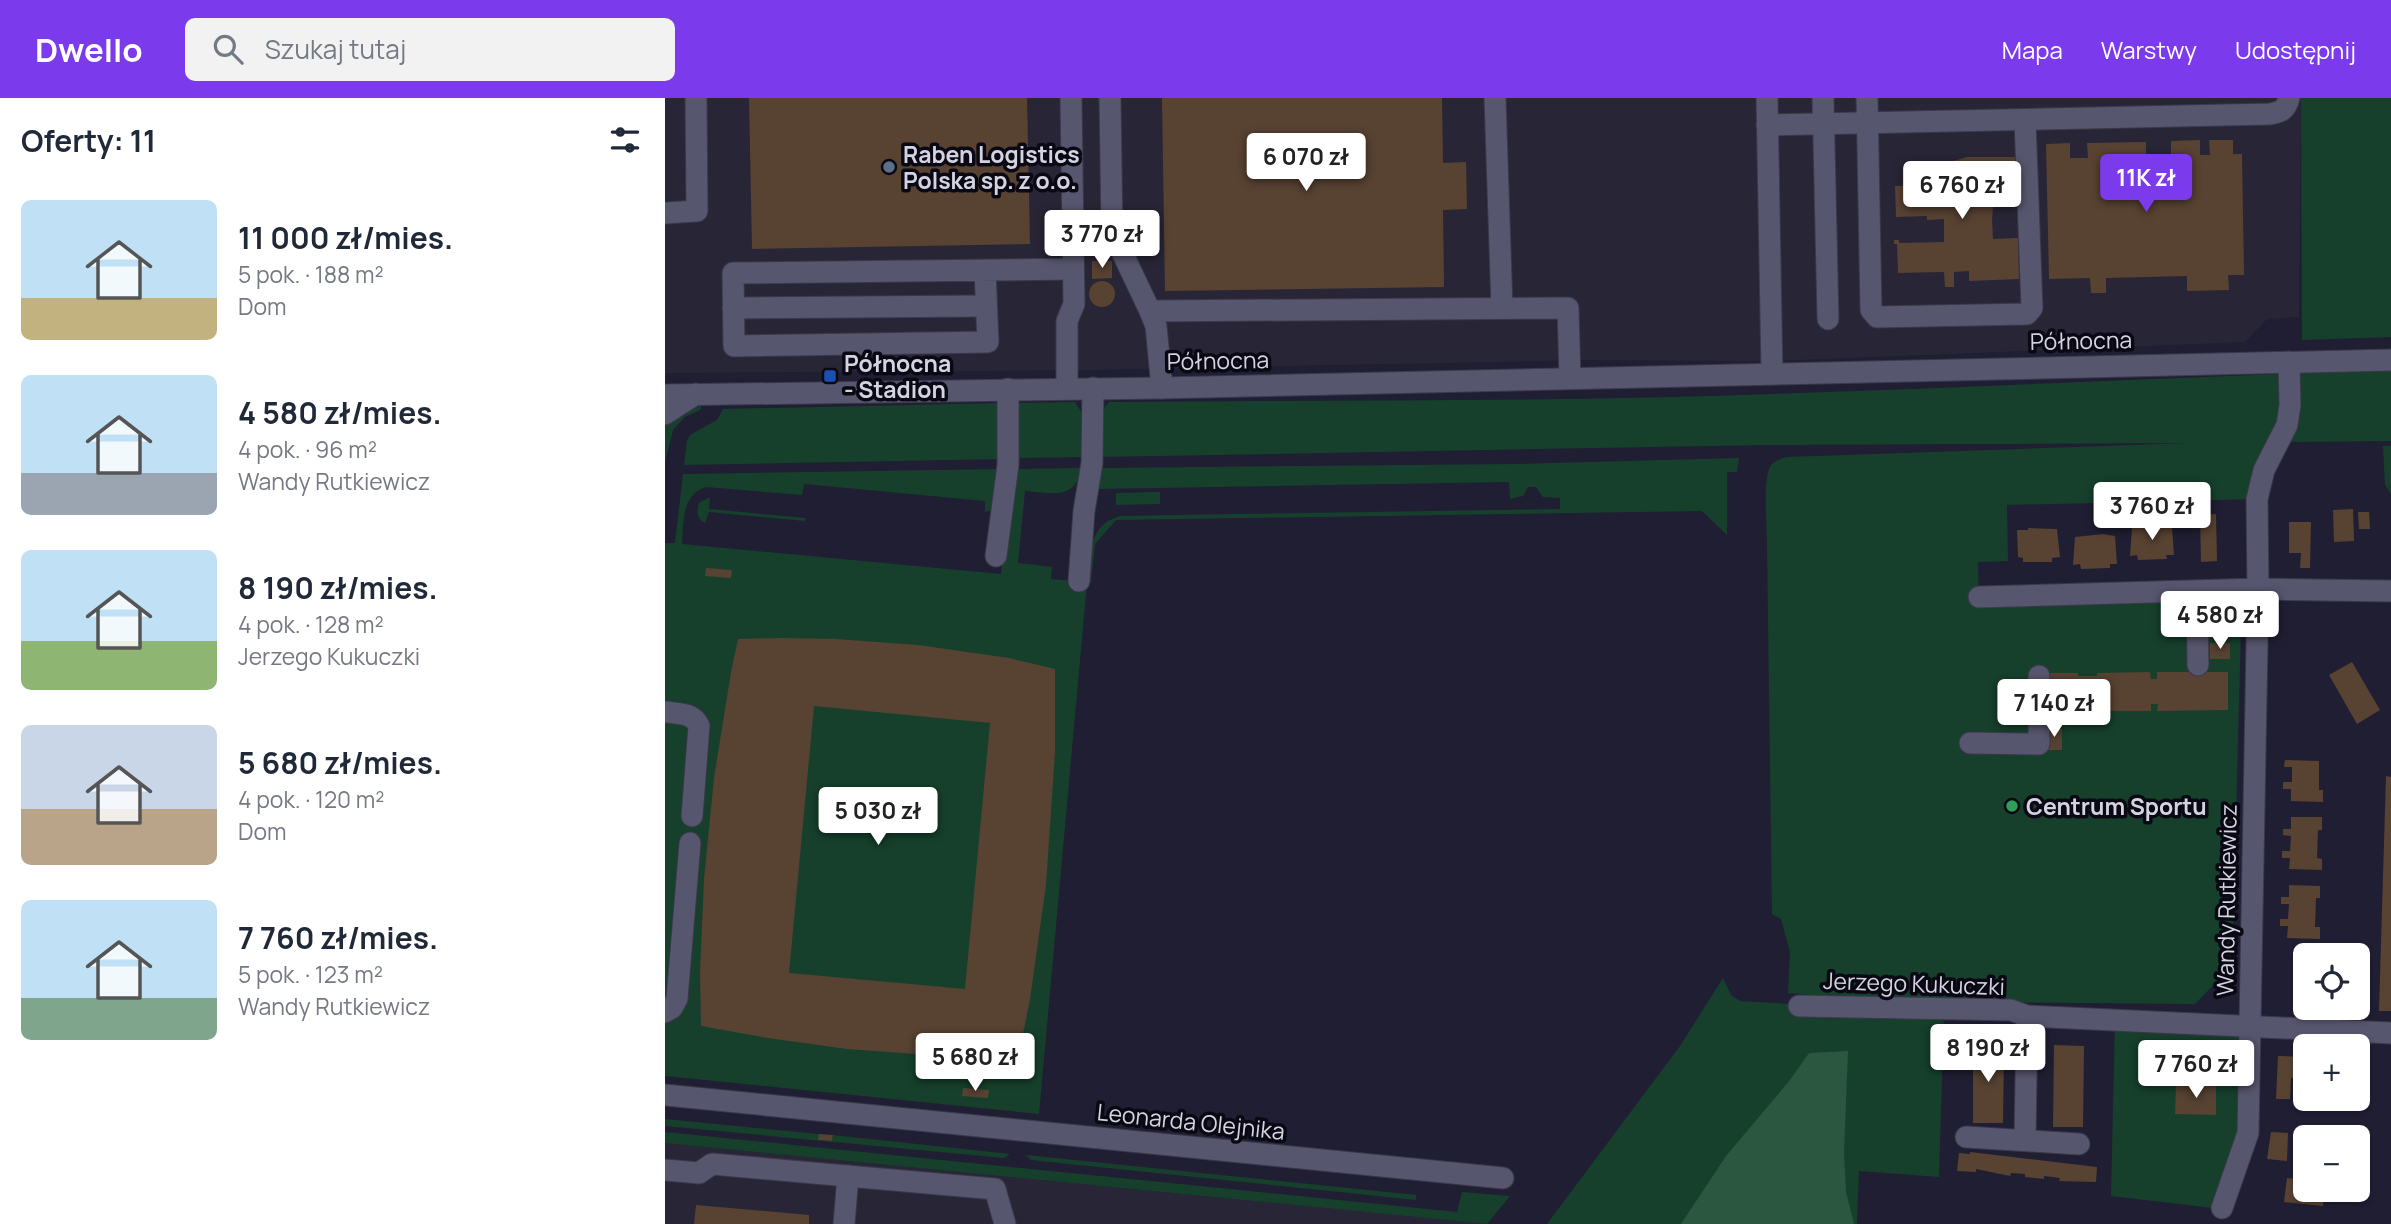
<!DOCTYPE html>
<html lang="pl">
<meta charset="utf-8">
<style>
body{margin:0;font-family:Manrope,sans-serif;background:#f2f2f3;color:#1f2937;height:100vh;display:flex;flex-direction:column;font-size:26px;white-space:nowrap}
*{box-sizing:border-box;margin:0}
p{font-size:23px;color:#747a83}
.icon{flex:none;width:38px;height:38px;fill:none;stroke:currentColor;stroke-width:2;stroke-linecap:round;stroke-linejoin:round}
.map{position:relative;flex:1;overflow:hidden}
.drawer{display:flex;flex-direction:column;background:#fff;width:665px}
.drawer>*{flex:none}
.buttons{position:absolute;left:1628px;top:845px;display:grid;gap:14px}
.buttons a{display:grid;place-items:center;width:77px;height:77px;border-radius:10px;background:#fff;box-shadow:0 2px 5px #0004;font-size:35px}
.price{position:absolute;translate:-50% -60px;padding:0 16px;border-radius:7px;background:#fff;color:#222;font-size:23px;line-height:46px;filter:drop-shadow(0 2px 4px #0008)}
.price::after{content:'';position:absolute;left:50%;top:42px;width:21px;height:16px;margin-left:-10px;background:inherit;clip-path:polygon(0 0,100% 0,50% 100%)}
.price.active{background:#7c3aed;color:#fff}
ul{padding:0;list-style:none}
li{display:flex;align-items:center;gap:21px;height:175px;padding:0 21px}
li span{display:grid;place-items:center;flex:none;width:196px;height:140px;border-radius:10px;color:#555}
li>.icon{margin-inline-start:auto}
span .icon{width:84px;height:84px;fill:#fffc;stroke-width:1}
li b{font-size:30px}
h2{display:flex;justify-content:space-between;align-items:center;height:84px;padding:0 21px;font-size:30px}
header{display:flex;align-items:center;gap:42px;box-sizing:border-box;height:98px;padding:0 35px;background:#7c3aed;color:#fff}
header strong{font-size:33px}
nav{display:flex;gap:38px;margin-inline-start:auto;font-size:24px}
.search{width:490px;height:63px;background:#f2f2f3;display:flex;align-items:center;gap:18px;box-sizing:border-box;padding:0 24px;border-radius:10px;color:#747a83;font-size:26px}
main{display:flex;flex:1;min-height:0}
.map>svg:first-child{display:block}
</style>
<header>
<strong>Dwello</strong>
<div class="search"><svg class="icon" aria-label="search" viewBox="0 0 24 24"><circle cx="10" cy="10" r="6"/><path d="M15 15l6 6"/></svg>Szukaj tutaj</div>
<nav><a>Mapa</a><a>Warstwy</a><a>Udostępnij</a></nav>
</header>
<main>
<section class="drawer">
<h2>Oferty: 11<svg class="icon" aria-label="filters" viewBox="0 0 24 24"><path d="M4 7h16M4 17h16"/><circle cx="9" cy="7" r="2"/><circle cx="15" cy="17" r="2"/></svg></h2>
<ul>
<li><span style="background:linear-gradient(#bfe0f5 70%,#c2b280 0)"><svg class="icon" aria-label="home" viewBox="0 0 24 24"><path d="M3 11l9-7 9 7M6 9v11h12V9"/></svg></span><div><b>11 000 zł/mies.</b><p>5 pok. · 188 m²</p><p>Dom</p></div></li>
<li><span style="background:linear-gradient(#bfe0f5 70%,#9aa5b1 0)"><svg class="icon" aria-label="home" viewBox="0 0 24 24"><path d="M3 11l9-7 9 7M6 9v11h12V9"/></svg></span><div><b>4 580 zł/mies.</b><p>4 pok. · 96 m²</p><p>Wandy Rutkiewicz</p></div></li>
<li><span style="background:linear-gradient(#bfe0f5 65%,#8fb573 0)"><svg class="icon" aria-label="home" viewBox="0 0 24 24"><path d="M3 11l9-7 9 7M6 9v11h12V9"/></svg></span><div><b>8 190 zł/mies.</b><p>4 pok. · 128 m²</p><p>Jerzego Kukuczki</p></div></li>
<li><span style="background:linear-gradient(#c9d6e8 60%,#b9a48a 0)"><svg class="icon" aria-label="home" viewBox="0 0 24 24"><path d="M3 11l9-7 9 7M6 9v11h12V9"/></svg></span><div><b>5 680 zł/mies.</b><p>4 pok. · 120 m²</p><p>Dom</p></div></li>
<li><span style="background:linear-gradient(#bfe0f5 70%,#7fa58c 0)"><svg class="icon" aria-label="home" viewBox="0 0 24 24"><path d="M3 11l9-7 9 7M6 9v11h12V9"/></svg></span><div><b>7 760 zł/mies.</b><p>5 pok. · 123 m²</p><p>Wandy Rutkiewicz</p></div></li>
</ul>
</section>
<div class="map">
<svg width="1726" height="1126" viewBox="0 0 1726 1126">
<rect width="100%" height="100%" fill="#201e33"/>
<g fill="#282636">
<path d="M0,0H1636L1634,219L1602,221L1580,244L1108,263L920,262L422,272L0,275Z"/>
<path d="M0,1045L822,1126H0Z"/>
</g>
<g fill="#16402c">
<path d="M1636,0H1726V239L1637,242Z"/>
<path d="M1726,272V343L1613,344L1592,401L1342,407L1343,463L1313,464L1314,509L1541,504L1543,528L1576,529L1567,868L1530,906L1225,903L1123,895L1125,854L1116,821L1107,816L1102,445C1102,426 1098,388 1104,371C1107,363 1115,361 1122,359L1524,345L1101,347L435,359L437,313L444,304C665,302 887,304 1108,296C1314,289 1520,279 1726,272Z"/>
<path d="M38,304L35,312L20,319L8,332L0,364V324Z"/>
<path d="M410,304L418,317L419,359L349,360L351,305Z"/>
<path d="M336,305L337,361L19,367L22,343L25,337L52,322L58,311Z"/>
<path d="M1718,348H1726V396L1720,387Z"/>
<path d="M1074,360L1072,374H1062V437L1037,413L451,422L430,446L426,484L422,485L374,1016L0,978V445H10L18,376L336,371L329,411L320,414V403L139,386L137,397L41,389C16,397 19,424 17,446L336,476L347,371L418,370C408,403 388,395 360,393L353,465L387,469L386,481L422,484C425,457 423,427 455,418L895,411V400L878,399L871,389H863L858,398L845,401L844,384L432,391L434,370L853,366Z"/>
<path d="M495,394V406L451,407V395Z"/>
<path d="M43,400H45L44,411L141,420L140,423L44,414L40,425C32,421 31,413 34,405Z"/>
<path d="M1058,880L1066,897L1075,903L1279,915L1274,1079L1194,1073L1192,1126H882L1015,948Z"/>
<path d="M1450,922L1585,928L1583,1035L1557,1111L1446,1098Z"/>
<path d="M0,1021L154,1036V1042L167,1043L168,1037L345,1056L339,1060L0,1028Z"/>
<path d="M0,1034L792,1114L797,1094L845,1098L822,1126L0,1045Z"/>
<path d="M361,1057L751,1097V1102L366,1062Z"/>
</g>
<path fill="#2b5640" d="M1183,953L1179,1055L1181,1094L1189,1126H1016L1061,1058L1125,982L1144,955Z"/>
<g fill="#584232" fill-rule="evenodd">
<path d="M84,0H362L365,146L87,151Z"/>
<path d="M497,0H777L778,65L801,64L802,111L778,112L779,189L500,193Z"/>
<path d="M1535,42V57H1545L1544,42H1568V56H1577L1579,177H1563L1564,192L1522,193V178L1441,180V195H1426L1425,180L1384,181L1381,46L1405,45V60H1423L1422,45L1481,44V58H1506V43Z"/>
<path d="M1302,59H1351L1350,108H1328L1327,122L1328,141L1353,140L1354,181L1304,183V173L1289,174V189H1280L1279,174L1233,175L1232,146H1229V142H1234V145L1279,144V121L1262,122V118L1231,119L1230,88L1272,87L1271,70H1278V66Z"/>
<path d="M427,163H447V180L427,181Z"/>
<circle cx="437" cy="196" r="13"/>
<path d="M1688,411L1689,443L1669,444L1668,412Z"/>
<path d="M1693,414H1704L1705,431H1694Z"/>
<path d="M1551,416L1552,463L1536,464L1535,417Z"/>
<path d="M1624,424H1646L1645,470H1635L1636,455H1624Z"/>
<path d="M1486,427L1507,429L1509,457H1501L1502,461L1473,462L1472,457L1465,458L1467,430Z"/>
<path d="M1363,430L1392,431L1395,459L1387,460V464H1358V460L1353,459L1352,432H1363Z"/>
<path d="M1438,436L1450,438L1452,466H1445V470L1416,471L1415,466L1408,467L1410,439Z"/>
<path d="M41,470L67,472L66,480L40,478Z"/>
<path d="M114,540L171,541L253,547L344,560L390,571V654L381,787L365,901L354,956L265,957L182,951L103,940L36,928L35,875L39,781L49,680L66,574L73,541ZM149,608L325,625L300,891L124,875Z"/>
<rect x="1545" y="545" width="20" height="16"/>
<path d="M1687,564L1715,612L1692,626L1664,577Z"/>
<path d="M1485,574L1486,581H1492V574H1563V612L1492,613L1493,606H1486V613H1432V611H1413V613L1380,614V575H1413V578H1432V575Z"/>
<path d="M1380,631H1397V652H1381Z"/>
<path d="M1620,662L1654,663V692H1658V704L1626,703V691H1618V684H1627V669H1619Z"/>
<path d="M1721,678L1726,679V913H1714Z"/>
<path d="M1626,719H1657V732H1653L1652,760L1657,761V772L1624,771L1625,760H1617V753H1625L1626,738L1618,737V731H1626Z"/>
<path d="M1624,787L1655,788V800H1651L1650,829H1655V841L1622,840L1623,828H1615V821H1623L1624,806H1616V799H1624Z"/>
<path d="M1308,946L1339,947L1338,1025H1308Z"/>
<path d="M1389,947L1419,948L1418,1029H1388Z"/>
<path d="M1613,958L1640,959V981L1626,980L1625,1001H1611Z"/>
<path d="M1511,986L1551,987V1017L1510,1016Z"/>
<path d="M298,990L324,992L323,1000L297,998Z"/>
<path d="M1606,1034L1623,1035L1622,1063L1602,1061Z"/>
<path d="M154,1036L168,1037L167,1043L153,1042Z"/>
<path d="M1305,1054L1432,1069L1431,1084L1394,1083L1395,1080L1379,1078V1081L1360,1079V1076L1346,1075L1345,1078L1311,1071V1074L1292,1073L1294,1055L1305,1056Z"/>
<path d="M1622,1080L1640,1082V1092H1660L1658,1108L1619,1104Z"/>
<path d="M31,1107L144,1117V1126H29Z"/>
</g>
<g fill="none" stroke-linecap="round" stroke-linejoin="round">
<defs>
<g id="minor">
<path d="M445,0L447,133L485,213L903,210L905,280"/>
<path d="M830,0L837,210"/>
<path d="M1102,0L1107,275"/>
<path d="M1158,0L1163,221"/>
<path d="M1202,0L1206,212L1212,219L1362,216L1367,210L1360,22"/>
<path d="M1102,27L1605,16C1616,14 1621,12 1624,0"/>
<path d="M0,115L32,113L31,0"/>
<path d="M320,172L323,244L69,248L68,175L408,171"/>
<path d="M68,210L321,208"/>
<path d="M485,213L491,228L497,290"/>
<path d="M402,290V223L409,206L406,0"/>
<path d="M0,297L497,290L1726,262"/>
<path d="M0,316L31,296"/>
<path d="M331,458L343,367V291"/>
<path d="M414,483L419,413L427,365L428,290"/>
<path d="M1532,493L1533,567"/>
<path d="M1314,499L1593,491L1592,401L1599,372L1622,327L1625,307L1624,264"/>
<path d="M0,614C13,616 28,614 34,628L27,718"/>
<path d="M1305,645L1374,646V578"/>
<path d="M1134,908L1346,912L1362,918L1726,935"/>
<path d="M0,914L7,910L12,901L25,745"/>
<path d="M0,997L838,1080"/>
<path d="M1301,1039L1414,1046"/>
<path d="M1360,1042L1362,918"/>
<path d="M0,1072L34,1075L47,1066L330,1091L340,1126"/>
<path d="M1557,1110L1583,1035L1593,491L1726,493"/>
<path d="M179,1126L183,1078"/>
</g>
</defs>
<use href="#minor" stroke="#3a384a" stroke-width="23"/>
<use href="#minor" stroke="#57566f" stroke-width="21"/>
</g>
<circle fill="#5c6f8a" stroke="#0a0913" stroke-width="2.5" cx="224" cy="69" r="7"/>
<rect fill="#1a4fb4" stroke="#0a0913" stroke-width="2.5" x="158" y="271" width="14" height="14" rx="3.5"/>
<circle fill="#2e9e5b" stroke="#0a0913" stroke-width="2.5" cx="1347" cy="708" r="7"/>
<g text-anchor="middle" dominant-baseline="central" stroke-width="7" stroke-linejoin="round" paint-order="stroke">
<g font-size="23" font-weight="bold" fill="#d3d3e2" stroke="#0a0913" text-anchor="start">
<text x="238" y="56">Raben Logistics<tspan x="238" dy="26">Polska sp. z o.o.</tspan></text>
<text x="179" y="265">Północna<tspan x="179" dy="26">- Stadion</tspan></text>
<text x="1361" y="708">Centrum Sportu</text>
</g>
<g font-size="23" fill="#d3d3e2" stroke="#0a0913">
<text transform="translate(1416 242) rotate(-1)">Północna</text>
<text transform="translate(553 262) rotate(-1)">Północna</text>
<text transform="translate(1561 802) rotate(-89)">Wandy Rutkiewicz</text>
<text transform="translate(1249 885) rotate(2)">Jerzego Kukuczki</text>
<text transform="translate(526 1023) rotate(6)">Leonarda Olejnika</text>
</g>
</g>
</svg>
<div class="buttons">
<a><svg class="icon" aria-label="locate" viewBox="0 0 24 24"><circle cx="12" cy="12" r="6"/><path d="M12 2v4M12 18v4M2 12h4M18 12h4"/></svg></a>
<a>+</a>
<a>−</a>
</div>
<b class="price" style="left:641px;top:95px">6 070 zł</b>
<b class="price active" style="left:1481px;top:116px">11K zł</b>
<b class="price" style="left:1297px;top:123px">6 760 zł</b>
<b class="price" style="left:437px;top:172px">3 770 zł</b>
<b class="price" style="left:1487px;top:444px">3 760 zł</b>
<b class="price" style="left:1555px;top:553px">4 580 zł</b>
<b class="price" style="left:1389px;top:641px">7 140 zł</b>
<b class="price" style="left:213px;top:749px">5 030 zł</b>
<b class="price" style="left:1323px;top:986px">8 190 zł</b>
<b class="price" style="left:310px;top:995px">5 680 zł</b>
<b class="price" style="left:1531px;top:1002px">7 760 zł</b>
</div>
</main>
